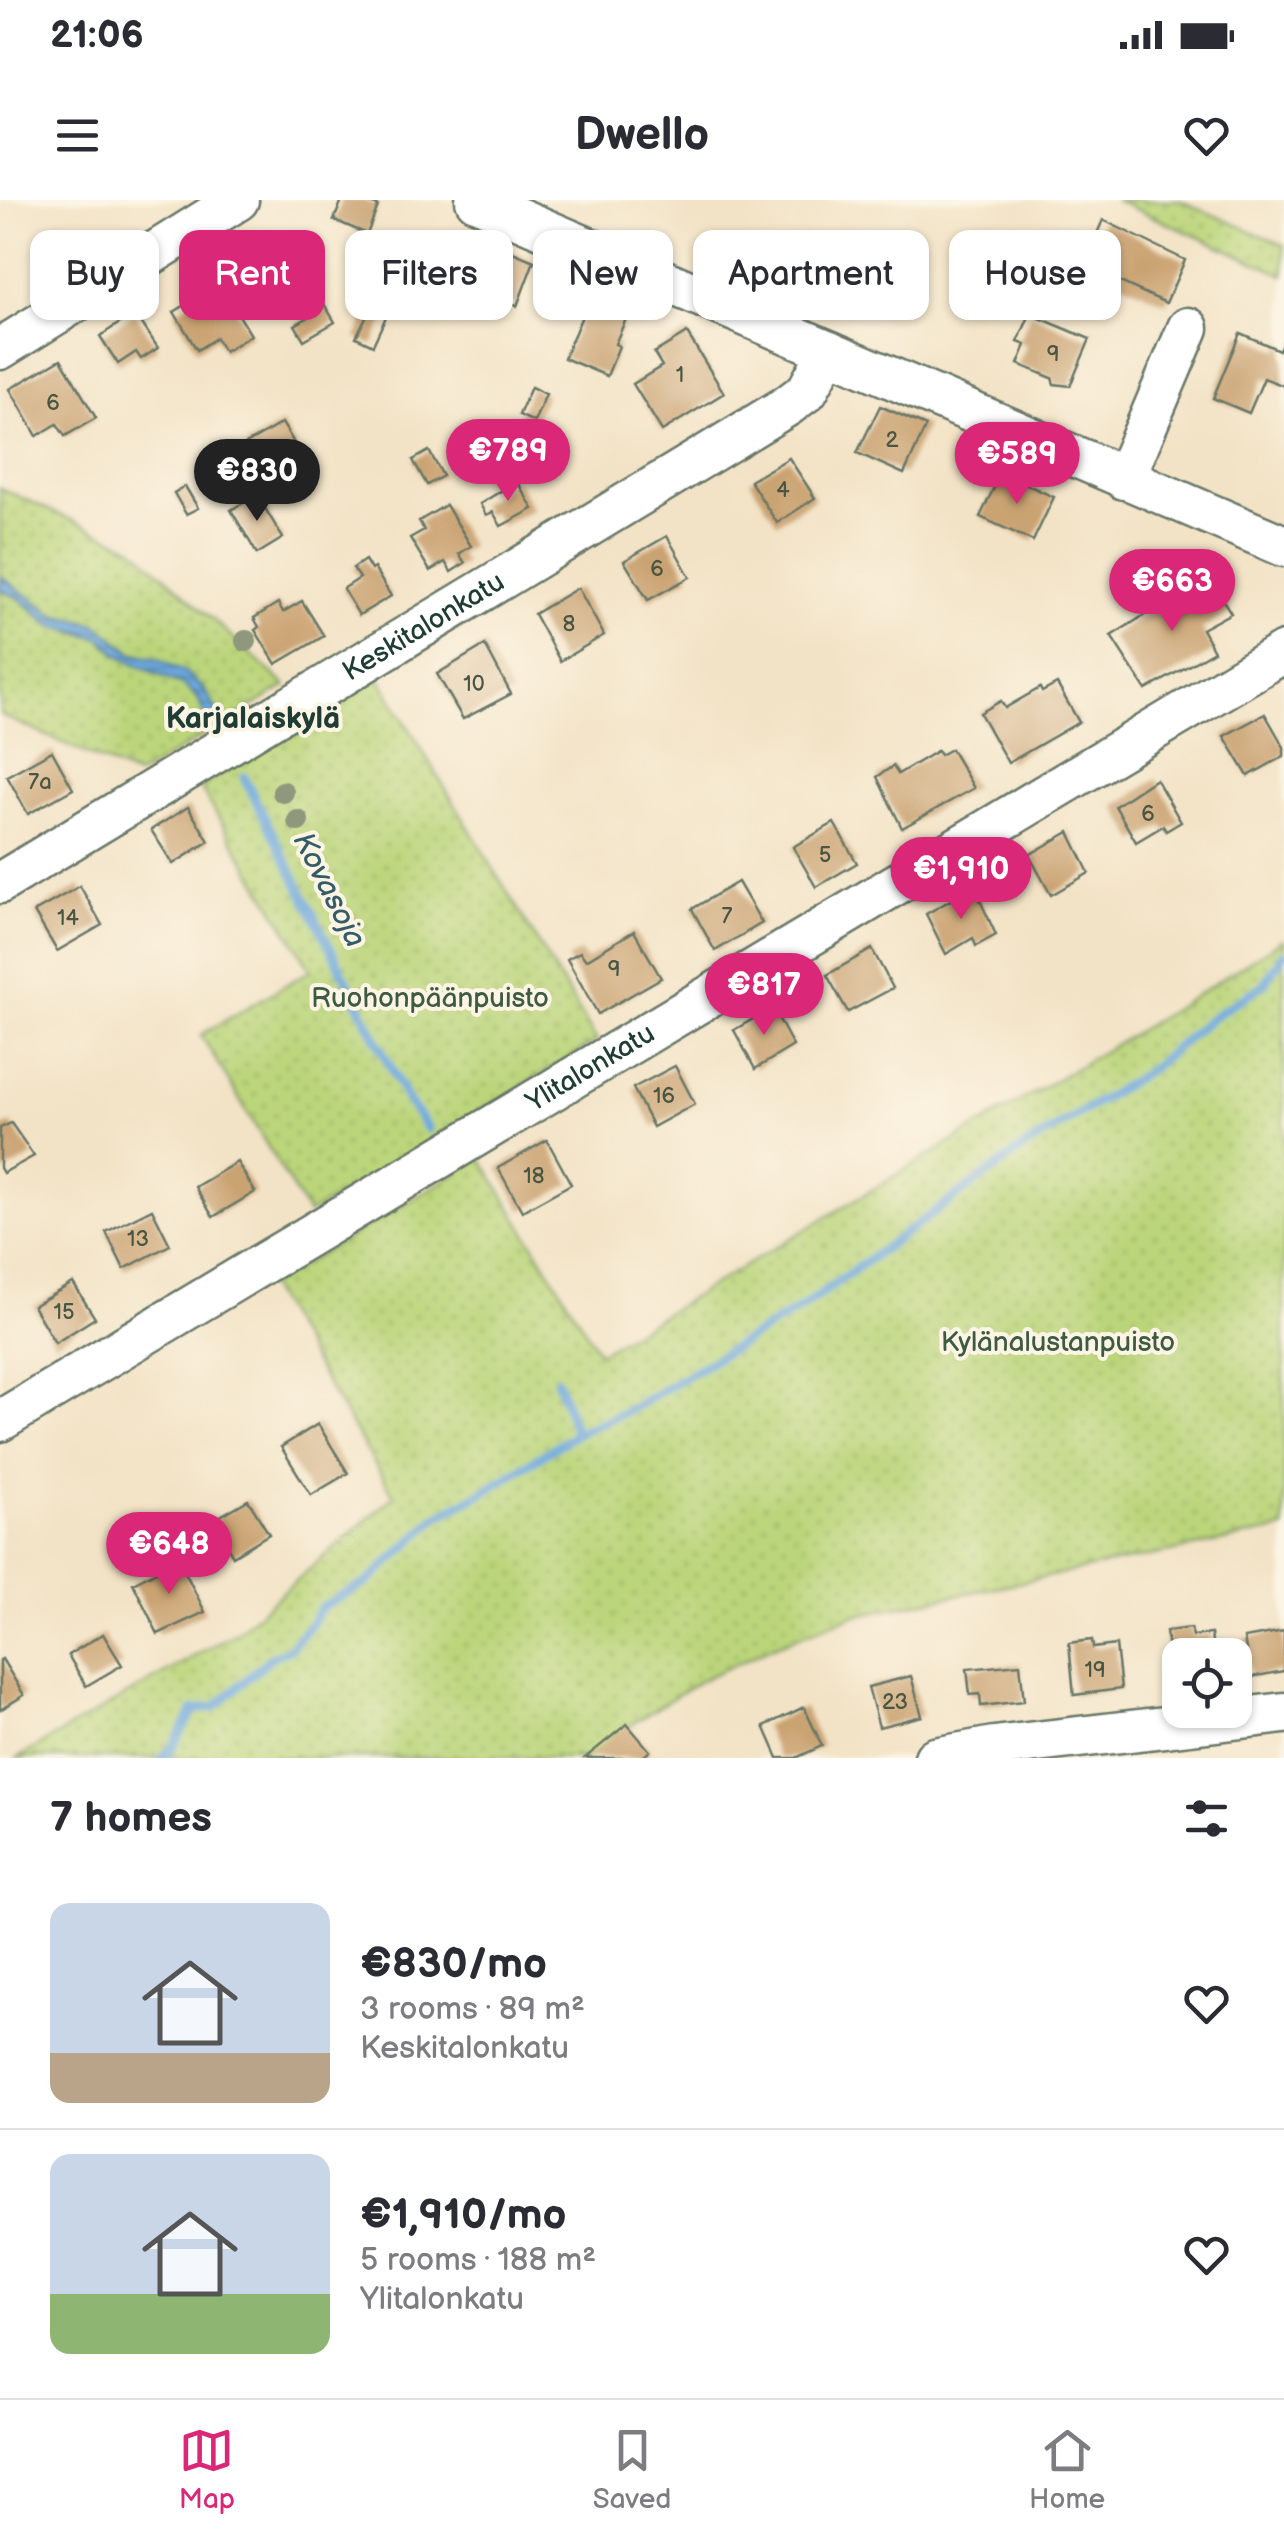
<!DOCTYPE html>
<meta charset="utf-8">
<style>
body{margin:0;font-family:"Balsamiq Sans",sans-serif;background:#f7f7f7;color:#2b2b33;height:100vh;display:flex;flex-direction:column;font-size:38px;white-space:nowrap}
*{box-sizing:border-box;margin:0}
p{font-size:32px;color:#7c7c81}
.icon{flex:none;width:55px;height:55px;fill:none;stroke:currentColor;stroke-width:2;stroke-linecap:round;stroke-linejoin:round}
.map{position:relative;height:1558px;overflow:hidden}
.sheet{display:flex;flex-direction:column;background:#fff;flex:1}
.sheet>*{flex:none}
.banner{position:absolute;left:30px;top:30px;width:1225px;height:90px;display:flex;gap:20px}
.controls{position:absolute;left:1162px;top:1438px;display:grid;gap:20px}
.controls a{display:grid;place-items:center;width:90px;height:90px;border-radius:20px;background:#fff;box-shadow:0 2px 8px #0004;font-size:50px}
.price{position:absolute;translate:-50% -85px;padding:0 22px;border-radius:35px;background:#db2777;color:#fff;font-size:32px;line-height:65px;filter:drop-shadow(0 2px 5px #0008)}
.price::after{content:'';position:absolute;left:50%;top:60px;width:30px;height:22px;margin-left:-15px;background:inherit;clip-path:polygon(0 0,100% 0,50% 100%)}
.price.on{background:#222;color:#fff}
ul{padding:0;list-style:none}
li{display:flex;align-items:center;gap:30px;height:250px;padding:0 50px}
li+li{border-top:2px solid #e1e1e2}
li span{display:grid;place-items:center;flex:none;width:280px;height:200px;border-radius:20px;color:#555}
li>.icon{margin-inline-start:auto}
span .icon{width:120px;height:120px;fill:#fffc;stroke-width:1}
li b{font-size:42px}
h2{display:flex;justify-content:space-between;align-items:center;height:120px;padding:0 50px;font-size:42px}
.chip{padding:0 35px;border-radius:20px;background:#fff;box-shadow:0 2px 8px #0004;font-size:35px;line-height:90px}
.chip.on{background:#db2777;color:#fff}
.status{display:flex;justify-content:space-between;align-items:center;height:70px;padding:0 50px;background:#fff;direction:ltr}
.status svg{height:28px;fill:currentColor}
header{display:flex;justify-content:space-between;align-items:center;height:130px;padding:0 50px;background:#fff;font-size:45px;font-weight:700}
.tabs{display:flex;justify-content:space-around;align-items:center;height:140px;border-top:2px solid #e1e1e2;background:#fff;font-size:28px;color:#7c7c81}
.tabs a{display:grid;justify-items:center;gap:5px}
.tabs .on{color:#db2777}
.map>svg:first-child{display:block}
</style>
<div class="status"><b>21:06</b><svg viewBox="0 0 49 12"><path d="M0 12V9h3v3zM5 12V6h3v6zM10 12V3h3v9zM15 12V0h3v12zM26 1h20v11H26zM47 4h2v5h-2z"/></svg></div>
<header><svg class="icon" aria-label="menu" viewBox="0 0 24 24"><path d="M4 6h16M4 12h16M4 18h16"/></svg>Dwello<svg class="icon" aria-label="heart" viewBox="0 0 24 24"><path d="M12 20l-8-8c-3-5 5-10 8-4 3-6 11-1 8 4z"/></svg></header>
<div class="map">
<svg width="1284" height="1558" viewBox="0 0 1284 1558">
<defs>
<pattern id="park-dots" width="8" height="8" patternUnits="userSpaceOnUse" patternTransform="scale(2.5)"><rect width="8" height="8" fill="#bbd57a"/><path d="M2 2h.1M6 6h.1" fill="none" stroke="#a0b86a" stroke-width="1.8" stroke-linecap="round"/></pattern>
<pattern id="water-rules" width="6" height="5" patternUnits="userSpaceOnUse" patternTransform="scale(2.5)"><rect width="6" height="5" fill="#6ca7dc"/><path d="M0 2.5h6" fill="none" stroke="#5889b3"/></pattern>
</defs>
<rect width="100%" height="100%" fill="#fcf5e5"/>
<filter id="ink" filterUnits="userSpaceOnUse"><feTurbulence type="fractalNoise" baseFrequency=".01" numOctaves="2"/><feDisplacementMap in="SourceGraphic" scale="20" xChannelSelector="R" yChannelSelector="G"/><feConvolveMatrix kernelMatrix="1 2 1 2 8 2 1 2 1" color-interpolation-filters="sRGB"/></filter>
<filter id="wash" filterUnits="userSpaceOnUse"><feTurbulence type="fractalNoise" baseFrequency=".0048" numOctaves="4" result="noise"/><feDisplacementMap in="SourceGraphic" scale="40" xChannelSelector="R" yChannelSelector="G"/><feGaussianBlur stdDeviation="2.25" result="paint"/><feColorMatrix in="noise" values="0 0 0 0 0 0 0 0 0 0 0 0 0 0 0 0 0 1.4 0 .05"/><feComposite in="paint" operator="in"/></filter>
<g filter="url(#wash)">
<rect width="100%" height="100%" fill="#f3e3c6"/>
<g fill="url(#park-dots)" stroke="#6d8957" stroke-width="2.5">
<path d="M1115,0H1179L1284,45V75Z"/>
<path d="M0,288L134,348L286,486L137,576L0,515Z"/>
<path d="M379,478L597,841L308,1014L201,835L311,770L200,587Z"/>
<path d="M1284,739V1329L852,1416L778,1444L699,1481L635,1522L588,1558H18L238,1431L394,1296L268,1086L481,958L599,1153L1181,805Z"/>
</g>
<path fill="url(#water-rules)" stroke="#467288" stroke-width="2.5" d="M0,376L54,414L96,424L131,452L159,459L185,472L204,489L219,514L207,522L198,498L184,486L122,458L100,438L52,426L19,398L0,390Z"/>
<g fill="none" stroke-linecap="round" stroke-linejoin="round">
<g stroke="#6ca7dc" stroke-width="9">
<path d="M244,577L407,900L428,929"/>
<path d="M557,1180L576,1234"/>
<path d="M162,1558L172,1548L194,1510L215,1507L271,1457L289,1449L311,1424L321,1407L367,1383L437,1317L480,1294L576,1234L627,1211L804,1106L1025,947L1148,871L1211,818L1263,785L1284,754"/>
</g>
</g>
<g id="blocks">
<g fill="#caa372">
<path d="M342,0H364L378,6L367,34L334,20Z"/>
<path d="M1103,20L1185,60L1166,103L1083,65Z"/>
<path d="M484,40L534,61L517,106L466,83Z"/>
<path d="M287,42L335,122L304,140L295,125L307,118L292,94L263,111L239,72Z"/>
<path d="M220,84L251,135L224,152L216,138L197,150L174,112Z"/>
<path d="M591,95L629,112L615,144L619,146L607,176L564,158Z"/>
<path d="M374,101L390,108L373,145L356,137Z"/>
<path d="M135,113L158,148L141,159L136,152L118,164L100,136Z"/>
<path d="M1030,114L1090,139L1070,186L1054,184L1052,178L1018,164L1026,145L1018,142Z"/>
<path d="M687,133L724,193L662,231L633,184L662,166L654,153Z"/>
<path d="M1240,133L1279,150L1284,139V186L1264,178L1249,213L1213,198Z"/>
<path d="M61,159L96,218L65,236L57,224L37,236L10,189Z"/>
<path d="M531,187L546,194L534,222L519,215Z"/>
<path d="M880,206L926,226L904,274L857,253Z"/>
<path d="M282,223L296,246L260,267L246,244Z"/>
<path d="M429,251L443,276L427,285L413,260Z"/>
<path d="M789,258L815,298L777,323L750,281Z"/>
<path d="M1001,273L1054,297L1033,341L980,317Z"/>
<path d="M517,281L533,309L501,326L493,312L486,315L480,304Z"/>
<path d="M185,286L198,308L186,314L174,293Z"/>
<path d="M257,295L283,338L257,354L231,310Z"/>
<path d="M446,305L471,346L459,354L465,363L451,372L445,362L430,371L410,338L424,330L419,321Z"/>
<path d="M667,336L690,377L648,400L624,361Z"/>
<path d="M365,360L371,370L374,368L391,396L359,415L343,389L360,378L353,368Z"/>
<path d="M1208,376L1231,413L1202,429L1214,451L1146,490L1111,436Z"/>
<path d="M578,388L604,435L560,461L534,414Z"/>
<path d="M302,401L324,436L276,464L255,430L259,427L254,418L278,403L283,412Z"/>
<path d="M485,445L511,494L463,519L437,474Z"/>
<path d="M1057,484L1079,522L1008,563L980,513L1001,501L1005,508L1040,488L1042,492Z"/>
<path d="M1265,514L1284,547V556L1248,576L1224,536Z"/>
<path d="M951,549L974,588L902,628L877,577L893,566L898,574L937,551L940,555Z"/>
<path d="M52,551L73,589L28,614L7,576Z"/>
<path d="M1156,579L1181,622L1166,631L1163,626L1136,642L1115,606Z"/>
<path d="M188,607L209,641L173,664L151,630Z"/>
<path d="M834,623L857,663L816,687L793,647Z"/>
<path d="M1069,632L1089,673L1051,695L1029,655Z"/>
<path d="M738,682L762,723L715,751L692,709Z"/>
<path d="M80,686L102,725L57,751L34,712Z"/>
<path d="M974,687L996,735L976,746L973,738L946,754L926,714Z"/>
<path d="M634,731L661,778L598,814L567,759L580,752L586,760Z"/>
<path d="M872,749L893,788L848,812L827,775Z"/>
<path d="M773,808L793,846L755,869L734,830Z"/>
<path d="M675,866L695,904L653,927L633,888Z"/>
<path d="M11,923L34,956L3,973L0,968V928Z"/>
<path d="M547,940L571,984L522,1011L498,968Z"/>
<path d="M237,962L255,992L213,1017L195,987Z"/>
<path d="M152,1009L170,1045L124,1069L106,1032Z"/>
<path d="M73,1083L95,1118L55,1143L33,1106Z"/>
<path d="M318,1224L348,1273L311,1295L281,1247Z"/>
<path d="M248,1300L269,1334L233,1356L212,1321Z"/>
<path d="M179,1360L205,1412L158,1434L133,1383Z"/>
<path d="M1191,1428L1193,1436L1211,1434L1214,1455H1180V1482L1171,1483L1166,1431Z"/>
<path d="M1284,1431V1471L1251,1477L1244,1438Z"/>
<path d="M103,1434L122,1465L86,1486L68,1455Z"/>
<path d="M1092,1440L1093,1448L1116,1445L1121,1489L1074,1495L1069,1443Z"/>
<path d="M2,1459L24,1495L0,1510V1460Z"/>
<path d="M1020,1464L1024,1501L981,1506L980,1494L970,1495L967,1469Z"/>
<path d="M911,1476L922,1516L879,1527L868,1487Z"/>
<path d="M804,1507L822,1546L796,1558H778L764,1526Z"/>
<path d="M627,1524L650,1551L642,1558H585Z"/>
</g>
</g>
</g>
<g filter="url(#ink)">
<use href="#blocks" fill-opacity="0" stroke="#697767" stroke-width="2.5"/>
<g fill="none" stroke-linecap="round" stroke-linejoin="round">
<defs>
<g id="minor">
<path d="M476,0L1284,346"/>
<path d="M0,149L238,0"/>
<path d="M1124,279L1188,128"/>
<path id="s1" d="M0,683L787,206L807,191L829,151"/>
<path id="s2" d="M0,1221L1284,452"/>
<path d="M935,1558L994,1547L1284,1513"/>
</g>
</defs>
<use href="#minor" stroke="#697767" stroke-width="45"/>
<use href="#minor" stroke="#fff" stroke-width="40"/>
</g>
<g fill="#8f987d">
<circle cx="246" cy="441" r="11"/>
<circle cx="283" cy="592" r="11"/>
<circle cx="298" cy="621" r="11"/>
</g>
</g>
<g text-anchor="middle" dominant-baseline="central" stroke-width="8" stroke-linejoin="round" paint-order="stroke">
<g font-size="22" fill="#4a5644">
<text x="1053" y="154">9</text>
<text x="680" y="175">1</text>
<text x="53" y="203">6</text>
<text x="892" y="240">2</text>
<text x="783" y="290">4</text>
<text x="657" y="369">6</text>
<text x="569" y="424">8</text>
<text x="474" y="484">10</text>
<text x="40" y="582">7a</text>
<text x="1148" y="614">6</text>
<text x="825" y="655">5</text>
<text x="727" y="716">7</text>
<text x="68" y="718">14</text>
<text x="614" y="769">9</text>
<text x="664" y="896">16</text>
<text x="534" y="976">18</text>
<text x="138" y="1039">13</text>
<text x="64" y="1112">15</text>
<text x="1095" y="1470">19</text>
<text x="895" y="1502">23</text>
</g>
<g font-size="28" fill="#1f3d34" stroke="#fcf5e5">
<text stroke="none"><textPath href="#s1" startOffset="495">Keskitalonkatu</textPath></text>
<text stroke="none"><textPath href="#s2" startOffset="688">Ylitalonkatu</textPath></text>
</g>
<g font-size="28" fill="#3e5b42" stroke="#fcf5e5">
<text x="430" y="798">Ruohonpäänpuisto</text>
<text x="1058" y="1142">Kylänalustanpuisto</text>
</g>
<g font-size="30" font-weight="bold" fill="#1f3d34" stroke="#fcf5e5">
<text x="253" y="519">Karjalaiskylä</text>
</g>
<g font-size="30" font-style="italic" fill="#365d66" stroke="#fcf5e5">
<text transform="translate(329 690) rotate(63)">Kovasoja</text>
</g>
</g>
</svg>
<div class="controls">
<a><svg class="icon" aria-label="locate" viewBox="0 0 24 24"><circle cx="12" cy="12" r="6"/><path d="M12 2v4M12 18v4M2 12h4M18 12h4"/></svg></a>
</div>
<b class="price" style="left:508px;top:304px">€789</b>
<b class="price" style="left:1017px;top:307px">€589</b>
<b class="price on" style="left:257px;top:324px">€830</b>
<b class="price" style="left:1172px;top:434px">€663</b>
<b class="price" style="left:961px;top:722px">€1,910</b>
<b class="price" style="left:764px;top:838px">€817</b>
<b class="price" style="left:169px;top:1397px">€648</b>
<div class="banner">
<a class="chip">Buy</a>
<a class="chip on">Rent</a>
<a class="chip">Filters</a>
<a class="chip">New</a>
<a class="chip">Apartment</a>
<a class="chip">House</a>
</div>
</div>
<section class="sheet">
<h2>7 homes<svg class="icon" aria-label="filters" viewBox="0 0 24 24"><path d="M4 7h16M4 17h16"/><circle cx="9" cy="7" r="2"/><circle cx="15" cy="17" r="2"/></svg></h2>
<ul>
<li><span style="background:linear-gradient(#c9d6e8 75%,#b9a48a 0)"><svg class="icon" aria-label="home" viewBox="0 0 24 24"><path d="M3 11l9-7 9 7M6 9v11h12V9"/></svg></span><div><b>€830/mo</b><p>3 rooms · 89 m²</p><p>Keskitalonkatu</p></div><svg class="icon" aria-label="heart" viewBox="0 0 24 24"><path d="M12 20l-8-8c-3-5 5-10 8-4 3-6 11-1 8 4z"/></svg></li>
<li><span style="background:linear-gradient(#c9d6e8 70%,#8fb573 0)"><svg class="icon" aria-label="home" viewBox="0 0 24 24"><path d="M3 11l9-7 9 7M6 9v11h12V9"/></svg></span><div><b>€1,910/mo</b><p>5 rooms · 188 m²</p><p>Ylitalonkatu</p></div><svg class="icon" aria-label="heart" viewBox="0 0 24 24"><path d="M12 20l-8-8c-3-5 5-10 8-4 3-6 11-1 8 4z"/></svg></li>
</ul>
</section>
<nav class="tabs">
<a class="on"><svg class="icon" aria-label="map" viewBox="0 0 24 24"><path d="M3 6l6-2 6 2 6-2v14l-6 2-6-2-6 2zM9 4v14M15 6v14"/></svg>Map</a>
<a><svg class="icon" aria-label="saved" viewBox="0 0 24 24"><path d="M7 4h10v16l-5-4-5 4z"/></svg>Saved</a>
<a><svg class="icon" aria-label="home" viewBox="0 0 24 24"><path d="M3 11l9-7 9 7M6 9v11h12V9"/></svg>Home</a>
</nav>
